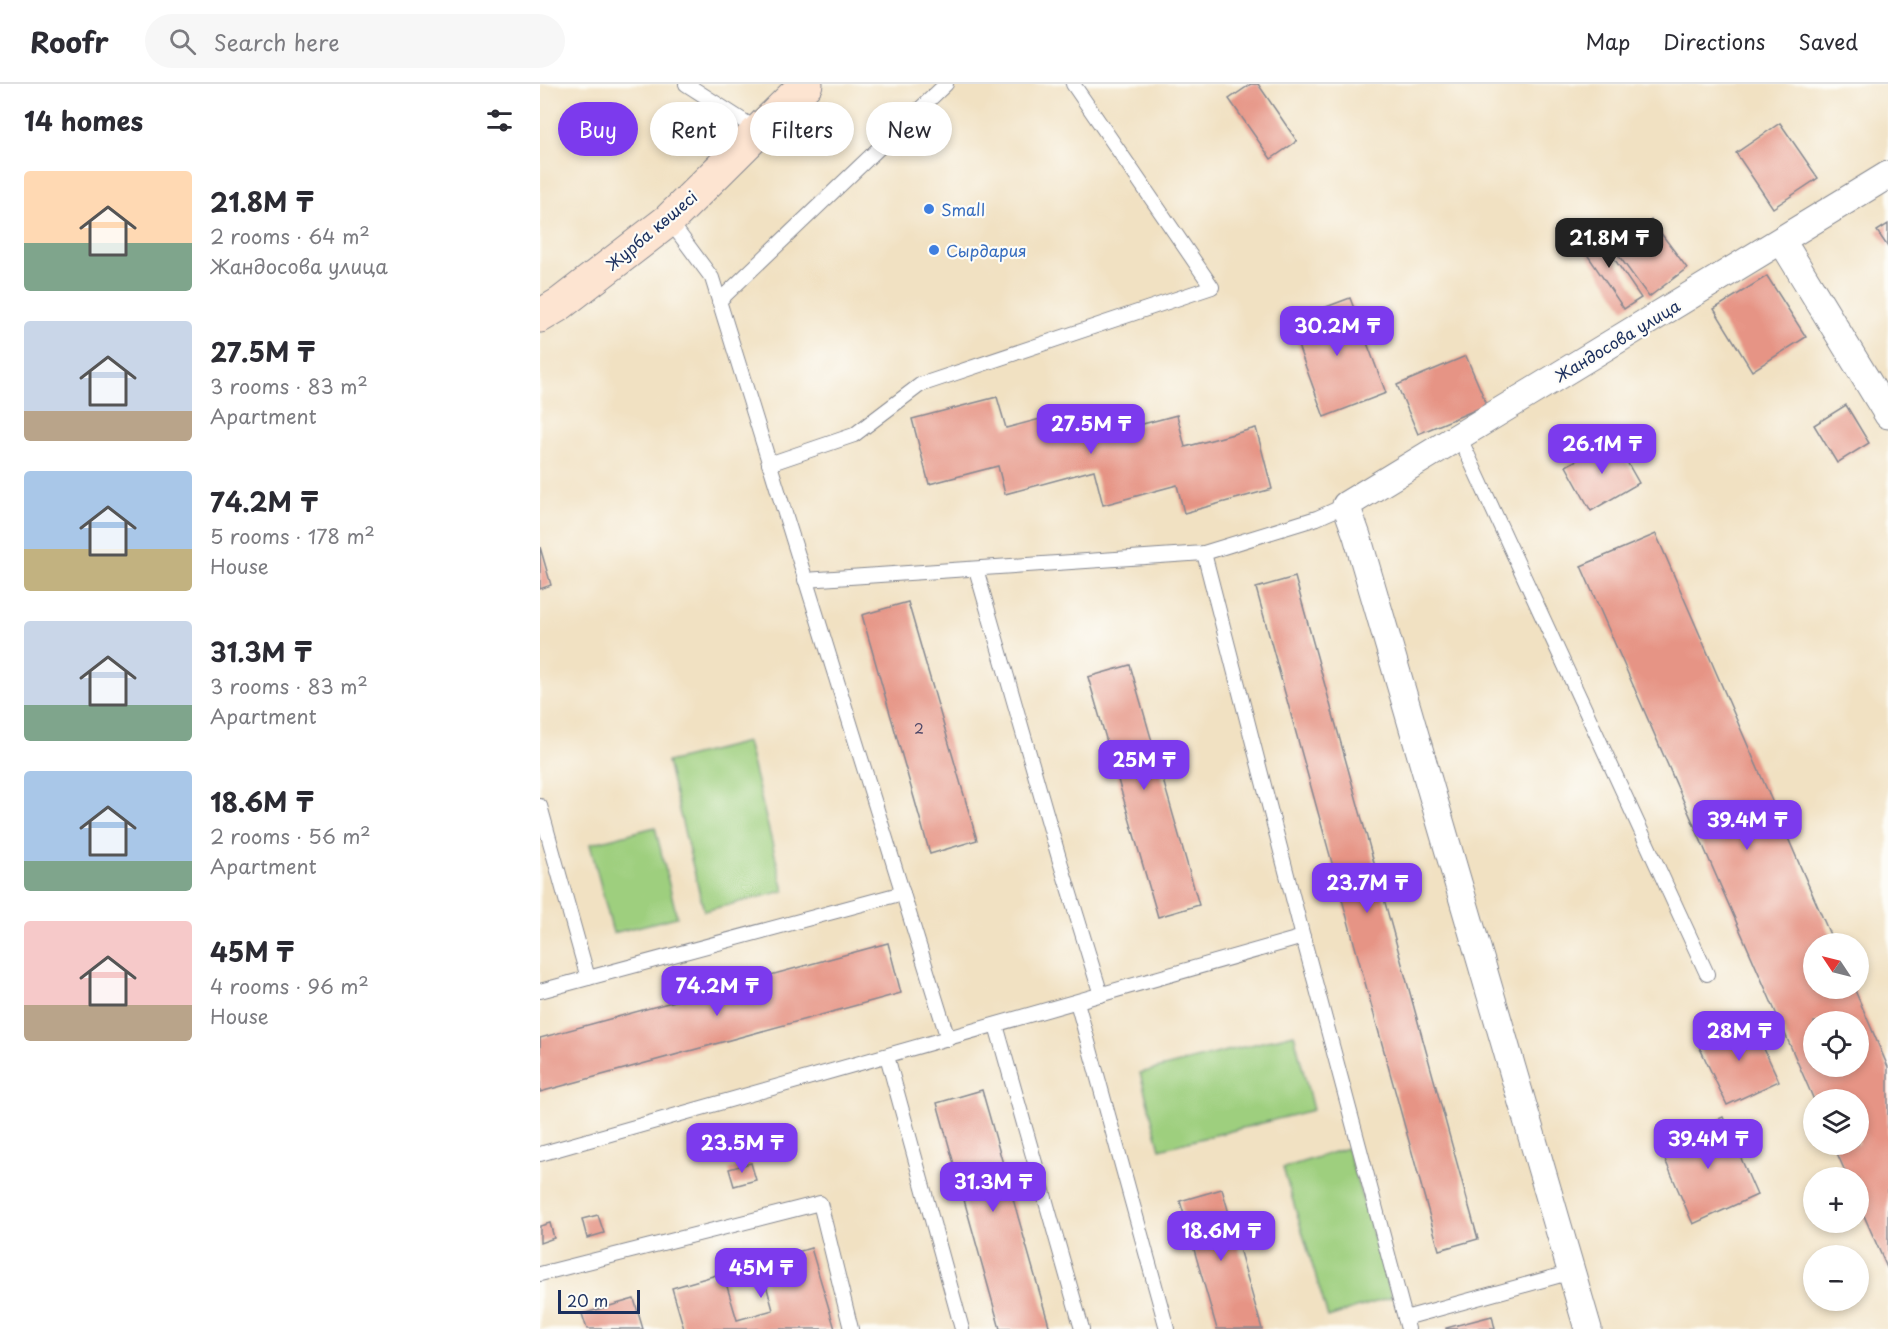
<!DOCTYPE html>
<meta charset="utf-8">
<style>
body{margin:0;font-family:"Playpen Sans",sans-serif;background:#f7f7f7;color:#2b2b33;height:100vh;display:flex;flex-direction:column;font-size:22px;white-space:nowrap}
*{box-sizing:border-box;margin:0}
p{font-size:20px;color:#7c7c81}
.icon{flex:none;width:33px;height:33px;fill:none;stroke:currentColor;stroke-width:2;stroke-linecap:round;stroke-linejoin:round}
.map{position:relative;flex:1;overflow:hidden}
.details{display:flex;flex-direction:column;background:#fff;width:540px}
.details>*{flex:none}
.hud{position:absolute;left:18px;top:18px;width:570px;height:54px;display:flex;gap:12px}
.needle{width:39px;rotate:305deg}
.fabs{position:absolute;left:1263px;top:849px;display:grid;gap:12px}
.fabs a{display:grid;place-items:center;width:66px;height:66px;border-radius:50%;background:#fff;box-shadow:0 3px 9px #0003;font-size:30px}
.scale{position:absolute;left:18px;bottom:15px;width:82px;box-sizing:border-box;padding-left:6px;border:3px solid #1b2f5e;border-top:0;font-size:16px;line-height:21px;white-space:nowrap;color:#1b2f5e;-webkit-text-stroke:4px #fdfcf7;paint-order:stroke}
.price{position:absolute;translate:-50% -51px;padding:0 14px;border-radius:12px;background:#7c3aed;color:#fff;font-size:20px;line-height:39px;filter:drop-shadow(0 2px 3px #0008)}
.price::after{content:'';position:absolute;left:50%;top:36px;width:18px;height:14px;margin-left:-9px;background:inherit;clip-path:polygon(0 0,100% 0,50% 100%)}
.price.active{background:#222;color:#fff}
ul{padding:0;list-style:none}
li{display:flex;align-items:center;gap:18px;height:150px;padding:0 24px}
li span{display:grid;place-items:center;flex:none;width:168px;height:120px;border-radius:6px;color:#555}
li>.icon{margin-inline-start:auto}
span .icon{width:72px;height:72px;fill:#fffc;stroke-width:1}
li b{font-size:26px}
h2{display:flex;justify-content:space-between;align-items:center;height:72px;padding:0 24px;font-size:26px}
.chip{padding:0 21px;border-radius:27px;background:#fff;box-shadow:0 3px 9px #0003;font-size:21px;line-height:54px}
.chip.active{background:#7c3aed;color:#fff}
header{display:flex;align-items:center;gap:36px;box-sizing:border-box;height:84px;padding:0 30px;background:#fff;border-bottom:2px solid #e1e1e2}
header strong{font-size:28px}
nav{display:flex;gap:33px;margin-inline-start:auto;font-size:21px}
.search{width:420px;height:54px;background:#f7f7f7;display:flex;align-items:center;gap:15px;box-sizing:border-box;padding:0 21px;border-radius:33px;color:#7c7c81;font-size:22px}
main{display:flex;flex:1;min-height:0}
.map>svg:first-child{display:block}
</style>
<header>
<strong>Roofr</strong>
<div class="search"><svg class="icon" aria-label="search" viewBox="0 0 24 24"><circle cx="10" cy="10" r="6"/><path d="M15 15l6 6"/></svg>Search here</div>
<nav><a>Map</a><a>Directions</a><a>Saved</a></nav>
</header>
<main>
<section class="details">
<h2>14 homes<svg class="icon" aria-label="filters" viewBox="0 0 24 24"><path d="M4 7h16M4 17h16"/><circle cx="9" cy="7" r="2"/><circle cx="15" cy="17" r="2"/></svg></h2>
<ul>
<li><span style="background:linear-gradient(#ffd9b3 60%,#7fa58c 0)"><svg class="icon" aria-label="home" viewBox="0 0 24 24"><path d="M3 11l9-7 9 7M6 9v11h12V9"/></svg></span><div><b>21.8M ₸</b><p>2 rooms · 64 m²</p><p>Жандосова улица</p></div></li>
<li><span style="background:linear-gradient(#c9d6e8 75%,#b9a48a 0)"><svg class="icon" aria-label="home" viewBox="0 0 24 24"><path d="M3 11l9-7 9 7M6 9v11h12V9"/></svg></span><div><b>27.5M ₸</b><p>3 rooms · 83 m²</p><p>Apartment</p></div></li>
<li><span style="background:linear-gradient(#a9c7e8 65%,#c2b280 0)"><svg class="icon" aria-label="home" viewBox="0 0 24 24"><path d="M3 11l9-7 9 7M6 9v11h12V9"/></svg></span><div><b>74.2M ₸</b><p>5 rooms · 178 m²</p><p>House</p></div></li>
<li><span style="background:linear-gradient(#c9d6e8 70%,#7fa58c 0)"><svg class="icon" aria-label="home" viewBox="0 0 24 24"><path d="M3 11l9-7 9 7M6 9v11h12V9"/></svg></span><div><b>31.3M ₸</b><p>3 rooms · 83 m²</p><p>Apartment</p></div></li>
<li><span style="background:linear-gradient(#a9c7e8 75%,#7fa58c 0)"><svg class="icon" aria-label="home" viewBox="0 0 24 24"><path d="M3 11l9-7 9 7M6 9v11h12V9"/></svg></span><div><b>18.6M ₸</b><p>2 rooms · 56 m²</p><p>Apartment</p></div></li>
<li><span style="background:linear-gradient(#f6c9c9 70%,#b9a48a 0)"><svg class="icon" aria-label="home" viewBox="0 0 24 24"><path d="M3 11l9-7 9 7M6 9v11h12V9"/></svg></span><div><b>45M ₸</b><p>4 rooms · 96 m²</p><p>House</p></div></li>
</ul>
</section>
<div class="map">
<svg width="1348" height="1245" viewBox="0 0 1348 1245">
<rect width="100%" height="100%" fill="#fdfcf7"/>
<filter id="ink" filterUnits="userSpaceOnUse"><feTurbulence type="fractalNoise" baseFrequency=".0167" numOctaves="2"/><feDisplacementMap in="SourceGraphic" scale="12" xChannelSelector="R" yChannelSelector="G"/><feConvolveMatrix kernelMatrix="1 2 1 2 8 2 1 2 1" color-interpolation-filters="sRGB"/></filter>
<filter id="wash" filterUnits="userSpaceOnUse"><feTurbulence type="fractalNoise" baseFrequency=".008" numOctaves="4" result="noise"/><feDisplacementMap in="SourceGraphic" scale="24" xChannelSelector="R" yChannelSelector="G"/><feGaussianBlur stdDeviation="1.35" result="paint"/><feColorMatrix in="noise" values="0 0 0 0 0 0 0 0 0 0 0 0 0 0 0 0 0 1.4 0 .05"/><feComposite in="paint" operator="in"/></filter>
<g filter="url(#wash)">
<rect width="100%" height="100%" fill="#f1e1c2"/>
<g fill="#9ecf7e" stroke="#5c7f6e" stroke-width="1.5">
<path d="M207,658L244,807L164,827L127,678Z"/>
<path d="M115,743L137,833L73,849L50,760Z"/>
<path d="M754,950L773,1026L620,1065L600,989Z"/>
<path d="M807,1064L852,1213L788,1233L743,1084Z"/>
</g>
<g id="blocks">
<g fill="#e69485" fill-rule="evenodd">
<path d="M711,0H718L757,57L731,75L689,15Z"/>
<path d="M1240,39L1278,94L1233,124L1196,69Z"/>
<path d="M1111,136L1147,184L1109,213L1073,164Z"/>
<path d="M1348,140V163L1337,147Z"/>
<path d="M1054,145L1101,214L1084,225L1038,157Z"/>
<path d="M1227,192L1266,253L1212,287L1174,225Z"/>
<path d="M810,214L846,309L784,333L749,237Z"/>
<path d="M926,272L947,321L878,350L857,301Z"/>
<path d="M457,313L466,344L538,325L546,355L637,331L645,363L716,344L732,405L644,429L637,401L563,421L554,386L465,410L458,382L389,400L372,335Z"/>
<path d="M1306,321L1329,359L1297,379L1274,341Z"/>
<path d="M1074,355L1099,399L1051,427L1026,382Z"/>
<path d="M1116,450L1294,860H1274V904H1314L1348,983V1186L1318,1118V1094H1308L1293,1060H1318V1016H1274L1041,482ZM1274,938H1318V982H1274Z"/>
<path d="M0,463L11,501L0,505Z"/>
<path d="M755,493L938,1155L899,1166L716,504Z"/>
<path d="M368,518L437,756L390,770L322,531Z"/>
<path d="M590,581L659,821L618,833L548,593Z"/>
<path d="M348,859L361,909L0,1008V954Z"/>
<path d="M1210,935L1239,997L1187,1021L1158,960Z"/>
<path d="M442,1006L510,1245H460L397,1019Z"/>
<path d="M1183,1033L1217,1111L1153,1140L1119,1062Z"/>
<path d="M211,1079L216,1096L194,1102L189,1085Z"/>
<path d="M682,1105L722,1245H677L640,1117Z"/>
<path d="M58,1131L64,1149L47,1154L42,1135Z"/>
<path d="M10,1139L14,1154L0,1159V1142Z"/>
<path d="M271,1164L295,1245H144L132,1204L183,1189L197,1236L233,1226L220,1179Z"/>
<path d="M94,1215L103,1245H47L42,1230Z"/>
<path d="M952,1232L955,1245H906V1244Z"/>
</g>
</g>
</g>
<g filter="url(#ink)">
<use href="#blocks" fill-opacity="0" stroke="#868890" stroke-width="1.5"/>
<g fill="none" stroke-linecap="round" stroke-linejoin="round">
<defs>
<g id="lane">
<path d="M146,0L219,47"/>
<path d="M129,136L172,194L408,955"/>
<path d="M179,217L406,0"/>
<path d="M919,352L1167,890"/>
<path d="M229,380L314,351L380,301L672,203L533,0"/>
<path d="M664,469L763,853L868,1245"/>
<path d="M436,485L519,774L561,911"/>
<path d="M265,496L664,469L777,434L806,421"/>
<path d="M0,722L48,894"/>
<path d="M0,907L363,809"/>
<path d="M537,918L627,1245"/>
<path d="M456,941L542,1245"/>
<path d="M347,972L422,1245"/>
<path d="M0,1070L763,853"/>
<path d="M0,1190L280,1119L311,1245"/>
<path d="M865,1234L1032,1188"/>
</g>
<g id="street">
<path d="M1242,157L1348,331"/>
<path d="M1048,1245L817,452L806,421L1348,91"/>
</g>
<path id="secondary" d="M0,232L20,220L129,136L266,0"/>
</defs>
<use href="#lane" stroke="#868890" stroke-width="16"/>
<use href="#street" stroke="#868890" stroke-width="29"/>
<use href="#secondary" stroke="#868890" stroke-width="35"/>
<use href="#lane" stroke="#fff" stroke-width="14"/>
<use href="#street" stroke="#fff" stroke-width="27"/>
<use href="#secondary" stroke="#fde4d1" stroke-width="33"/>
</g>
</g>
<g fill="#3f7fe0" stroke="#fdfcf7" stroke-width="2">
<circle cx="389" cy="125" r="6"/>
<circle cx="394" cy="166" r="6"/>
</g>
<g text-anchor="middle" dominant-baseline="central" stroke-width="4.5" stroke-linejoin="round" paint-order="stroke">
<g font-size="14" fill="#4e4868">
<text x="379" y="644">2</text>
</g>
<g font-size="16" fill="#366cbe" stroke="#fdfcf7" text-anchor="start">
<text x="401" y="125">Small</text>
<text x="406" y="166">Сырдария</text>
</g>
<g font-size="16" fill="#1b2f5e" stroke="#fdfcf7">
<text transform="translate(111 146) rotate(-40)">Журба көшесі</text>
<text transform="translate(1077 256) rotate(-31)">Жандосова улица</text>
</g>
</g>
</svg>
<div class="fabs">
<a><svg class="needle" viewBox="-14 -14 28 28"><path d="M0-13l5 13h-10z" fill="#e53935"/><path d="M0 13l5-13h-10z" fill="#7c7c81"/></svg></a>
<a><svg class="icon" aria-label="locate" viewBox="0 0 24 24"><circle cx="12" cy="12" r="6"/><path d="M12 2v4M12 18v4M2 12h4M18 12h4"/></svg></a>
<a><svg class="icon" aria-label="layers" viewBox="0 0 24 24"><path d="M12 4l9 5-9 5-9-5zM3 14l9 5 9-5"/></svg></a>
<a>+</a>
<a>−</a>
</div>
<div class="scale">20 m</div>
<b class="price active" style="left:1069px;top:185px">21.8M ₸</b>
<b class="price" style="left:797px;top:273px">30.2M ₸</b>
<b class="price" style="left:551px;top:371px">27.5M ₸</b>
<b class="price" style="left:1062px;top:391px">26.1M ₸</b>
<b class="price" style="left:604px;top:707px">25M ₸</b>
<b class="price" style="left:1207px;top:767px">39.4M ₸</b>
<b class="price" style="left:827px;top:830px">23.7M ₸</b>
<b class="price" style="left:177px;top:933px">74.2M ₸</b>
<b class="price" style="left:1199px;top:978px">28M ₸</b>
<b class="price" style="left:1168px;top:1086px">39.4M ₸</b>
<b class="price" style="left:202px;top:1090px">23.5M ₸</b>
<b class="price" style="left:453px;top:1129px">31.3M ₸</b>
<b class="price" style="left:681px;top:1178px">18.6M ₸</b>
<b class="price" style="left:221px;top:1215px">45M ₸</b>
<div class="hud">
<a class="chip active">Buy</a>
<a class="chip">Rent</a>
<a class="chip">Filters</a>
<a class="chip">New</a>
</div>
</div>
</main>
